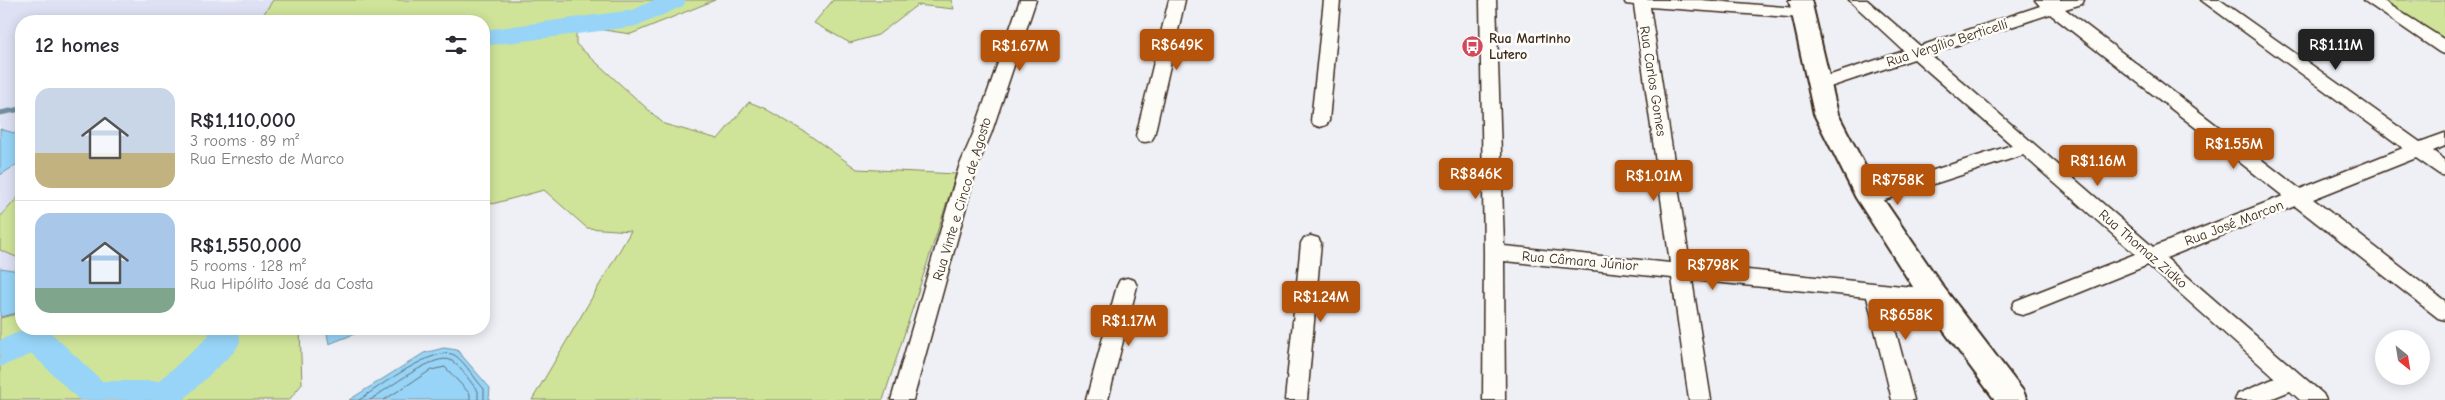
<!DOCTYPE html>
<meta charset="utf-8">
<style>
body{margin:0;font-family:"Comic Neue",sans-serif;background:#f2f2f3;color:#2b2b33;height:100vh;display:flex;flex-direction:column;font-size:19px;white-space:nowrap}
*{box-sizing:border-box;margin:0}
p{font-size:16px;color:#7c7c81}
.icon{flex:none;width:28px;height:28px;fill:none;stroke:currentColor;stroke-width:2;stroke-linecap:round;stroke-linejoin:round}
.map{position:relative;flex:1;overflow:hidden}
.drawer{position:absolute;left:15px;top:15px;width:475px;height:320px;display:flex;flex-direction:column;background:#fff;border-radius:20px;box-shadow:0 2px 12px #0003}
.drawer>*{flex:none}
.needle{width:32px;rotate:150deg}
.controls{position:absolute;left:2375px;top:330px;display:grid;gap:10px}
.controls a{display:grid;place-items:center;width:55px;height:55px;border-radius:50%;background:#fff;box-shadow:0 2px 12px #0003;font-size:25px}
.price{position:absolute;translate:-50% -42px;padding:0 11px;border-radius:5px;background:#b45309;color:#fff;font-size:16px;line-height:32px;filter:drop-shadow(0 1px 2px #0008)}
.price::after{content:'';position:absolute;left:50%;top:30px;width:15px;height:11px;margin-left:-8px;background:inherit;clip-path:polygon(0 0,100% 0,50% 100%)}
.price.on{background:#222;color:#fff}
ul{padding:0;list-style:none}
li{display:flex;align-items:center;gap:15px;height:125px;padding:0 20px}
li+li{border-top:1px solid #e1e1e2}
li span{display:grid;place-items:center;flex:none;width:140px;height:100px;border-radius:15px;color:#555}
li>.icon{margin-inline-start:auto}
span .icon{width:60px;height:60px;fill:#fffc;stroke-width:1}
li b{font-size:21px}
h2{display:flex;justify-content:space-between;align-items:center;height:60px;padding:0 20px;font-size:21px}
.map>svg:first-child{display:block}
</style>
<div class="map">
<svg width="2445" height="400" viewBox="0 0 2445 400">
<rect width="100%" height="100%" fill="#eff0f6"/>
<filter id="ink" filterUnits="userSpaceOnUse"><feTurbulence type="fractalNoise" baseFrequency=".02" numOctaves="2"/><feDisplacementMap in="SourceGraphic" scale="10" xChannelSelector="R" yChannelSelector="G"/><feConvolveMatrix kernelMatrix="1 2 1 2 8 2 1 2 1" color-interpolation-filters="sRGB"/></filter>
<g filter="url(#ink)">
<g fill="#dee1f4">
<path d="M0,0H273L259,21H21V194L0,217Z"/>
<path d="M0,250L21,259V313L0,318Z"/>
</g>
<g fill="#cfe499" stroke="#85875c">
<path d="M273,0H715L631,34L576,26V44L664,124L718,139L749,102L764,108L805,132L857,169L956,174L883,400H532L631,231L587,228L544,190L492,204L484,195V21H259Z"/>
<path d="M833,0H951L954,9L917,5L878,35L850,43L814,23Z"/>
<path d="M2372,0H2445V47Z"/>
<path d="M21,194V259L0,250V217Z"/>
<path d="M21,313V329H220V342L178,384L224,342L223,329H300L302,384L289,400H0V318Z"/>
</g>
<g fill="#97d4f7" stroke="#7290a0">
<path d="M0,129L21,135V162L0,175Z"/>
<path d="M0,268L19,271L21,274V312L0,317Z"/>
<path d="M326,329H367L329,344Z"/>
<path d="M444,348L457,350L490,388L489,400H349L424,353Z"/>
</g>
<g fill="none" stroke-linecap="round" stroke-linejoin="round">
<g stroke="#606e75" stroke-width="1">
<path d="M359,400C376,389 438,342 456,356C466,364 475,379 484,389V400"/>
<path d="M370,400C385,391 437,350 452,361C462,368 470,382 478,391V400"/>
<path d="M384,400L431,370L445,367L470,394V400"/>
</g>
<g stroke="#7290a0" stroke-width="5">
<path d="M0,113L21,109"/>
<path d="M33,329L36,338"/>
</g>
<g fill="#97d4f7" fill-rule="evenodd">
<path d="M654,0H686L683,6L638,26L484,46V30L633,10Z"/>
<path d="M26,329H47L102,381H159L208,337L209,329H239L240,342L235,351L183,400H79L32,354L0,367V340Z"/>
</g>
<defs>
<g id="street">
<path d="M1020,0H1036L991,134L977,167L913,400H891L959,167L973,134Z"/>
<path d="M1169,0H1185L1154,136L1151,141L1145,142L1139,141L1136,136Z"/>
<path d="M1324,0H1340L1329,121L1326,125L1320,127L1314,125L1311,121Z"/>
<path d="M1480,0H1496L1504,246L1670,263L1634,5L1626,4L1624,0H1701L1808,9L1810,13L1808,17L1802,18L1650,7L1690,264L1941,290L1944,296L1941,302L1934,304L1887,299L1914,400H1892L1867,297L1692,280L1711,400H1689L1672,278L1504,261L1505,400H1483L1484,253Z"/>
<path d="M1849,0H1867L1920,46L2040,6L2035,0H2084L2082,4L2065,9L2300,189L2403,148L2201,0H2220L2420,142L2445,133V146L2433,151L2445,160V176L2439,174L2416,158L2313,199L2445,301V320L2438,318L2295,206L2166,258L2323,394L2326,400H2300L2290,391L2268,400H2235L2238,394L2275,378L2148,265L2029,313L2022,315L2015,313L2012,307L2015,301L2135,254L2023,155L1869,205L1862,203L1860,198L1862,193L2012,145L1914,59L1818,91L1812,89L1809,85L1812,81L1904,51ZM2050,14L2283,196L2153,247L1930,54Z"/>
<path d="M2363,0H2382L2445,40V54L2439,52Z"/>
<path d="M1311,236L1318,238L1321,243L1307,400H1285L1301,243L1304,238Z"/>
<path d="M1127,278L1134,280L1137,286L1108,400H1086L1117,286L1120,280Z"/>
</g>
<path id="secondary" d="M1789,0H1811L1838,114L1879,193L1944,288L2023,391L2027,400H1995L1924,304L1856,198L1814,114Z"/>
</defs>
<use href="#street" stroke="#3b2a1e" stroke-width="3"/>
<use href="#secondary" stroke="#3b2a1e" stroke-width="4"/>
<use href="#street" fill="#fdfcf7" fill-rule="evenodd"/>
<use href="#secondary" fill="#fdfcf7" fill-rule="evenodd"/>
</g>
</g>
<defs>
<symbol id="bus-disc" viewBox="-11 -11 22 22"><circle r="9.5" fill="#d1495b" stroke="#fdfcf7"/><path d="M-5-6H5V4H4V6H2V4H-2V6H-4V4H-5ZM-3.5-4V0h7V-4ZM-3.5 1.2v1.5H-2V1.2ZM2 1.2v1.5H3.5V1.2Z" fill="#fff"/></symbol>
</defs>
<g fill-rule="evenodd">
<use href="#bus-disc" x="1460" y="34" width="25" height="25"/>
</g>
<g text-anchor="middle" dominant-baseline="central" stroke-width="5" stroke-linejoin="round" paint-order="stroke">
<g font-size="14" font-weight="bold" fill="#3b2a1e" stroke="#fdfcf7" text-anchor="start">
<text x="1489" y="38">Rua Martinho<tspan x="1489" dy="16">Lutero</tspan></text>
</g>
<g font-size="14" fill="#3b2a1e" stroke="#fdfcf7">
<text transform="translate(1947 43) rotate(-18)">Rua Vergílio Berticelli</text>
<text transform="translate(1653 81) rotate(81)">Rua Carlos Gomes</text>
<text transform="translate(962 199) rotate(-73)">Rua Vinte e Cinco de Agosto</text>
<text transform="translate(2234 223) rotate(-21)">Rua José Marcon</text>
<text transform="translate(2143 249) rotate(41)">Rua Thomaz Zidko</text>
<text transform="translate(1580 261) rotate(5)">Rua Câmara Júnior</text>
</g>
</g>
</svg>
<div class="controls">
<a><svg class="needle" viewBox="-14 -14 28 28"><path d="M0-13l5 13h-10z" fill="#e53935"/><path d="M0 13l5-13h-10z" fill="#7c7c81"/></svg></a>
</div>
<b class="price" style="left:1177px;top:71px">R$649K</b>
<b class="price on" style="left:2336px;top:71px">R$1.11M</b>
<b class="price" style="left:1020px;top:72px">R$1.67M</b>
<b class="price" style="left:2234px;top:170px">R$1.55M</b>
<b class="price" style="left:2098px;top:187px">R$1.16M</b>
<b class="price" style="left:1476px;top:200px">R$846K</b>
<b class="price" style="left:1654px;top:202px">R$1.01M</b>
<b class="price" style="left:1898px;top:206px">R$758K</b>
<b class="price" style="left:1713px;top:291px">R$798K</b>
<b class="price" style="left:1321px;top:323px">R$1.24M</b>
<b class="price" style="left:1906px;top:341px">R$658K</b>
<b class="price" style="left:1129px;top:347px">R$1.17M</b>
<section class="drawer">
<h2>12 homes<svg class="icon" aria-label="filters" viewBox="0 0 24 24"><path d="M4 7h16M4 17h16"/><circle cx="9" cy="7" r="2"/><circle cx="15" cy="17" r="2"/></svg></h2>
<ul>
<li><span style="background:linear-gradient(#c9d6e8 65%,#c2b280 0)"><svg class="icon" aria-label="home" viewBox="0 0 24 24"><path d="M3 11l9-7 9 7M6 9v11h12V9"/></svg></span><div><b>R$1,110,000</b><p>3 rooms · 89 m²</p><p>Rua Ernesto de Marco</p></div></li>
<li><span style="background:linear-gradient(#a9c7e8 75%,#7fa58c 0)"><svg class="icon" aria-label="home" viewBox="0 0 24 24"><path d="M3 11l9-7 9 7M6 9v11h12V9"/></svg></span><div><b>R$1,550,000</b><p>5 rooms · 128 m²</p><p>Rua Hipólito José da Costa</p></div></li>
</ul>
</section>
</div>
